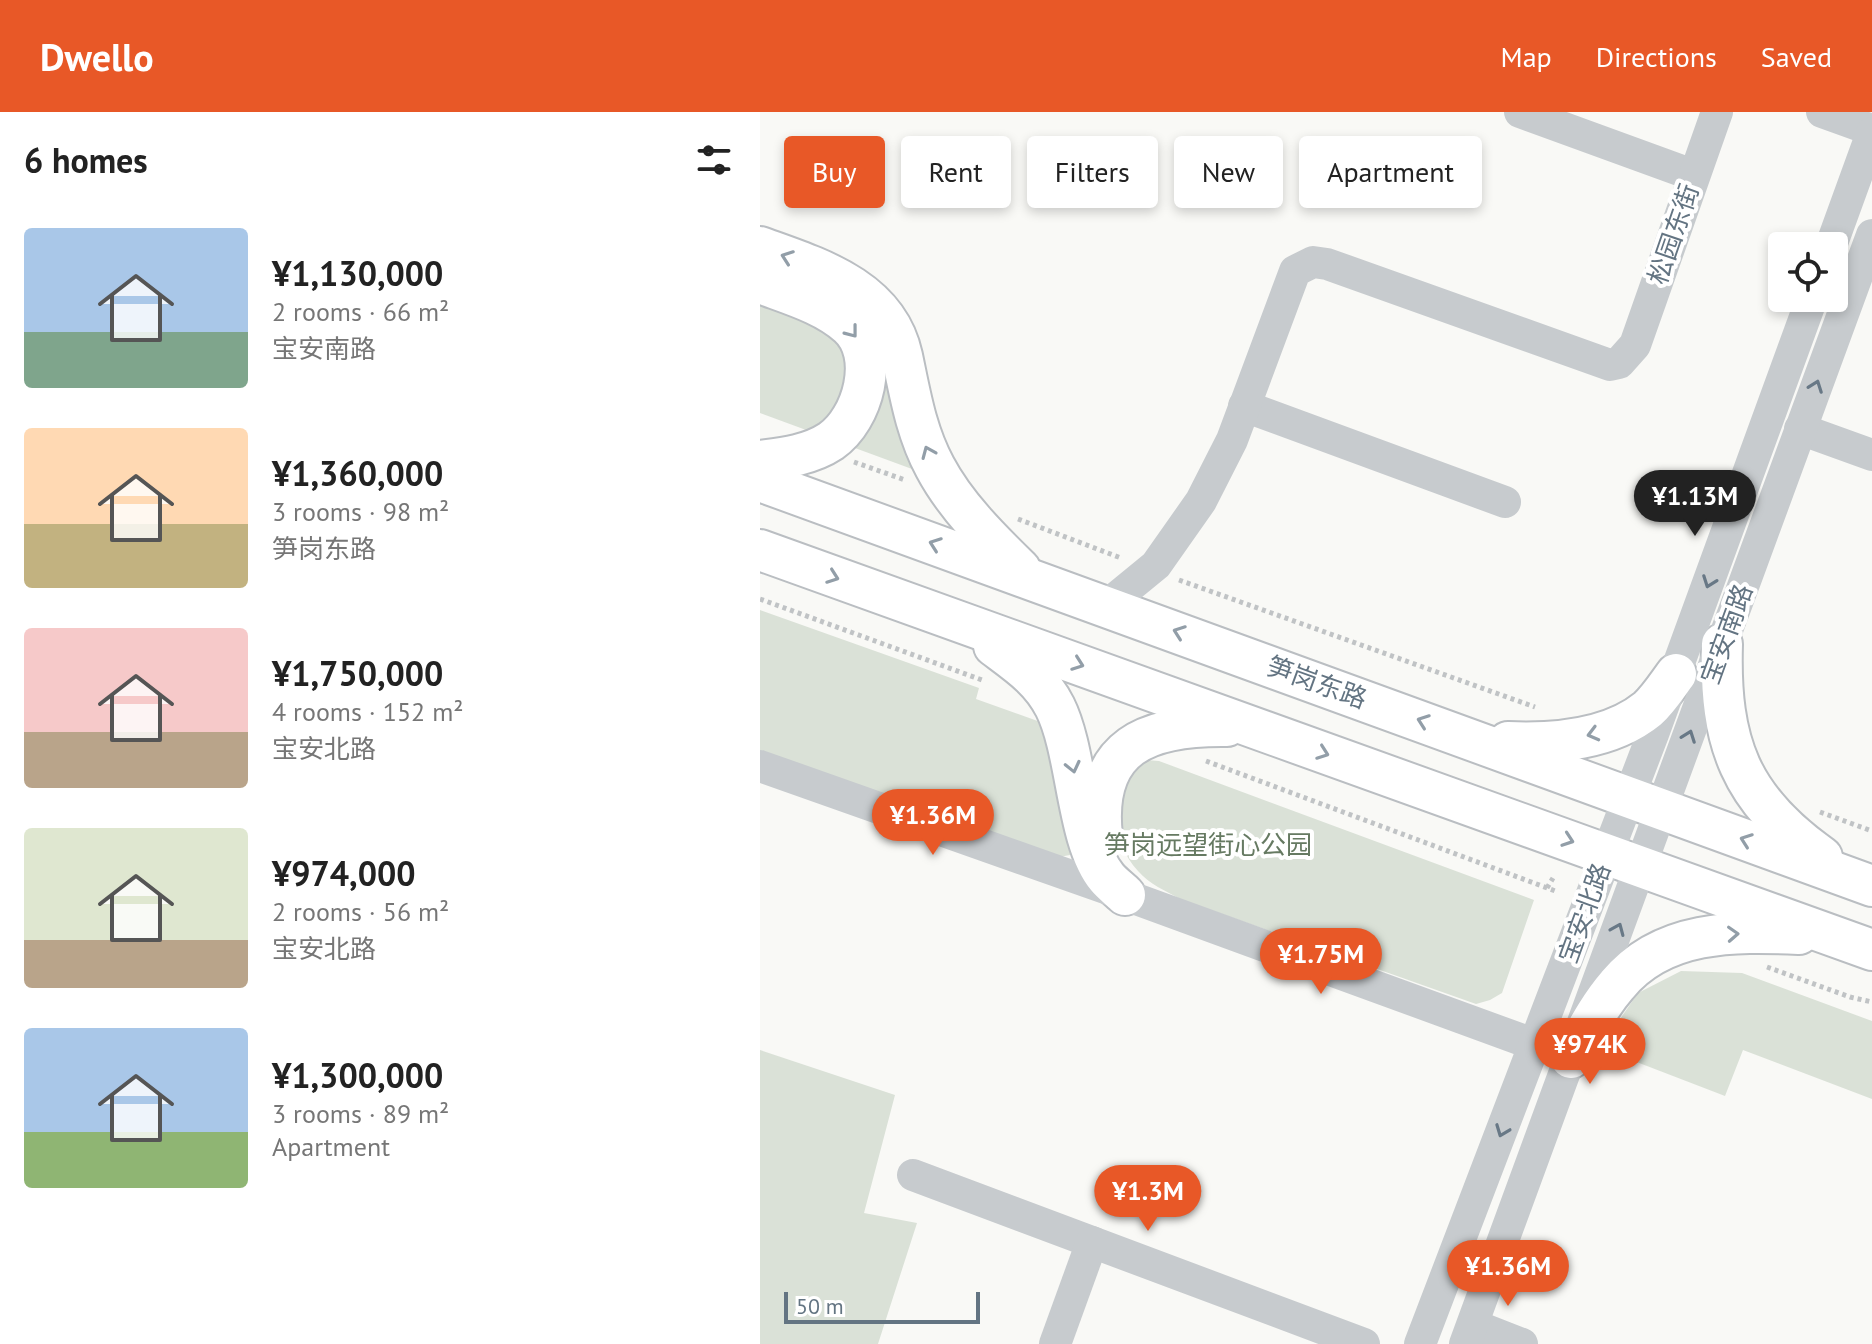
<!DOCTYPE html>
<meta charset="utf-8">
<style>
body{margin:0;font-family:"PT Sans","Noto Sans SC",sans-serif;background:#f6f6f6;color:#222;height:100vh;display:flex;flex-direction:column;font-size:30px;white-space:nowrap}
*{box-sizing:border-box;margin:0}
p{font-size:26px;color:#767676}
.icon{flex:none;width:44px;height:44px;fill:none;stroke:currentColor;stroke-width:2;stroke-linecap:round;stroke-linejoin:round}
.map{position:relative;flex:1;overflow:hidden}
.sheet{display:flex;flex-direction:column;background:#fff;width:760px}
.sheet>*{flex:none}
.banner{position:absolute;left:24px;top:24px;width:760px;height:72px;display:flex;gap:16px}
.fabs{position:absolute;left:1008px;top:120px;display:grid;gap:16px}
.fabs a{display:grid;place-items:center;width:80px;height:80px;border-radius:8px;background:#fff;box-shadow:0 4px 12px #0003;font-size:40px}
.scale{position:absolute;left:24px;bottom:20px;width:196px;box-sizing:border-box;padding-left:8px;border:4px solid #637482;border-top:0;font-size:22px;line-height:28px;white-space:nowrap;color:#637482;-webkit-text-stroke:6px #fff;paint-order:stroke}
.price{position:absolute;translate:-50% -68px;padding:0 18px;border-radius:28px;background:#e85827;color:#fff;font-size:26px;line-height:52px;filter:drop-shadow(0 2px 4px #0008)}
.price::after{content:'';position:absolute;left:50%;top:48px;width:24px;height:18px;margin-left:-12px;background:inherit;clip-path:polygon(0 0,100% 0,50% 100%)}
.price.selected{background:#222;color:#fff}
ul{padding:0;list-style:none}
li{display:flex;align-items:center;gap:24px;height:200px;padding:0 24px}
li span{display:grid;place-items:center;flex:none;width:224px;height:160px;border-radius:8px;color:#555}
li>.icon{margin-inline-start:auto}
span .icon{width:96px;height:96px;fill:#fffc;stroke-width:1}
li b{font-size:34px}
h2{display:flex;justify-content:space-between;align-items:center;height:96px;padding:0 24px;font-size:34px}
.tag{padding:0 28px;border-radius:8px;background:#fff;box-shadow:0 4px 12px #0003;font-size:28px;line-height:72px}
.tag.selected{background:#e85827;color:#fff}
header{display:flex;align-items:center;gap:48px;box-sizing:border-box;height:112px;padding:0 40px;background:#e85827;color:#fff}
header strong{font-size:38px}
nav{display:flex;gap:44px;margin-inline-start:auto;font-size:28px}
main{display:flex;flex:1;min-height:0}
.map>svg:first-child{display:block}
</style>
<header>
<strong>Dwello</strong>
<nav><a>Map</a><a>Directions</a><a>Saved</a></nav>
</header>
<main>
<section class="sheet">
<h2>6 homes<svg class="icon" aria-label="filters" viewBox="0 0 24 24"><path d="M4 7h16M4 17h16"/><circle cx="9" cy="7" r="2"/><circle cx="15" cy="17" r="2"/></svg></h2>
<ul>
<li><span style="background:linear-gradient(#a9c7e8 65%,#7fa58c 0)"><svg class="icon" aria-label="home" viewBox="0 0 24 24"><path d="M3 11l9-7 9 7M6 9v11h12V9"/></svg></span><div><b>¥1,130,000</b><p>2 rooms · 66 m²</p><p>宝安南路</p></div></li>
<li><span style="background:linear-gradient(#ffd9b3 60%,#c2b280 0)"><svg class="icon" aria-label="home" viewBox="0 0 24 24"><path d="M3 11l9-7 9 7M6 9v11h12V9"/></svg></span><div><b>¥1,360,000</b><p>3 rooms · 98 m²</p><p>笋岗东路</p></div></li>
<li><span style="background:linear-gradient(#f6c9c9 65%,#b9a48a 0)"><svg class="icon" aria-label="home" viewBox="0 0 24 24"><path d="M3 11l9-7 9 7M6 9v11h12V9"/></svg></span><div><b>¥1,750,000</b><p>4 rooms · 152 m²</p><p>宝安北路</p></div></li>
<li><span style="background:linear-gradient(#dfe7d0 70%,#b9a48a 0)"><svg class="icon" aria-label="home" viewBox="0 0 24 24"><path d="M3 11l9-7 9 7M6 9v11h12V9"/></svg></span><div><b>¥974,000</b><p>2 rooms · 56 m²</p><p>宝安北路</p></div></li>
<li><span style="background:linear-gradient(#a9c7e8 65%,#8fb573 0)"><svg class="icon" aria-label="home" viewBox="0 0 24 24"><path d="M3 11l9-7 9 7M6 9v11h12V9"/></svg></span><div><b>¥1,300,000</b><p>3 rooms · 89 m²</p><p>Apartment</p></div></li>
</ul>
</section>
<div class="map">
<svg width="1112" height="1232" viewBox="0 0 1112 1232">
<rect width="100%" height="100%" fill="#f9f9f6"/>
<g fill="#dae1d7">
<path d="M0,140L85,171L171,364L0,301Z"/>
<path d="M0,498L219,576L216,587L286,612L311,718L310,743L299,745L0,643Z"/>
<path d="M386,648L399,649L774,788L742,881L730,888L716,892L420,787C406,779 389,772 378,759C354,734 347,688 371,660C374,655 381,652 386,648Z"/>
<path d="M921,859L982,861L1112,909V987L983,938L965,984L848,939L860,907L878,881Z"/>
<path d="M0,938L135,983L104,1101L157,1111L118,1232H0Z"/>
</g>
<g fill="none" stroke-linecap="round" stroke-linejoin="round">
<defs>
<g id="major">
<path d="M0,135C58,156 127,176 142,244C150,282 156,320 175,355C195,393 229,427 260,457"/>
<path d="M0,171C29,182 65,192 89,214C121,243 103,307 71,329C50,343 24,346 0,349"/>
<path d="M0,369L1112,774"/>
<path d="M0,438L1112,838"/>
<path d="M962,532C959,631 980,687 1062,745"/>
<path d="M234,534C258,552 281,567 295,595C318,641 316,729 347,766C352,772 360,778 365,783"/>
<path d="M748,630C795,632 850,628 888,597C899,587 907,574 916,562"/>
<path d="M342,724C332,633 388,613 467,614"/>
<path d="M811,946C825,921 838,895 857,873C902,818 974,819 1039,822"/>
</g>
</defs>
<use href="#major" stroke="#babec2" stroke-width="44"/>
<g stroke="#c0c3c5" stroke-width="5" stroke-dasharray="4 4" stroke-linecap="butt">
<path d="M94,350L145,368"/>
<path d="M258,407L361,446"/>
<path d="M419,468L775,595"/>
<path d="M0,487L222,568"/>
<path d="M446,649L798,780"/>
<path d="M1060,700L1112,719"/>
<path d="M787,776L793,766"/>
<path d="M1007,855L1090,885L1112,890"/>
</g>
<g stroke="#c7cbce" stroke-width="32">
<path d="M760,0L933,63"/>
<path d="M1062,0L1112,18"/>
<path d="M1071,134L1112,21"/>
<path d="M484,294L745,390"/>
<path d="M1040,317L1112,343"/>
<path d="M346,494L396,453L441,389L472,328L535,159L553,150L567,152L850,253L859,251L875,233L957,0"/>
<path d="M0,654L365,783L776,933"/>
<path d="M153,1063L604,1232"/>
<path d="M713,1213L762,1232"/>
<path d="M295,1232L332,1130"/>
<path d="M660,1232L893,622L1052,186"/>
<path d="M705,1232L1112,123"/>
</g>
<use href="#major" stroke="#fff" stroke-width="40"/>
</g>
<defs><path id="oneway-chevron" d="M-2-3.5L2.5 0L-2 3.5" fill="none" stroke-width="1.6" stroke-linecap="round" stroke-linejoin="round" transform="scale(2)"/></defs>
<g stroke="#929ea8">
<use href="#oneway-chevron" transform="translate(27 145) rotate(-160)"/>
<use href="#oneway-chevron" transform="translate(92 220) rotate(52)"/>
<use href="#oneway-chevron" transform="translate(168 340) rotate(-113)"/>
<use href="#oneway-chevron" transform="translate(175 432) rotate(-160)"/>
<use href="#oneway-chevron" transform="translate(73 465) rotate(20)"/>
<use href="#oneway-chevron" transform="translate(419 520) rotate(-160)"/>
<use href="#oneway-chevron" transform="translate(318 552) rotate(20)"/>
<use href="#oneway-chevron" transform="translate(663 609) rotate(-160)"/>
<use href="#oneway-chevron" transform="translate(833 622) rotate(165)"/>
<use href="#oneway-chevron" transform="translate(563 641) rotate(20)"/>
<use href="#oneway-chevron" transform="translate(313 655) rotate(77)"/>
<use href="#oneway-chevron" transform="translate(808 728) rotate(19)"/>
<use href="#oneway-chevron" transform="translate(986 728) rotate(-160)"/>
<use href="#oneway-chevron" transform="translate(973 822) rotate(-3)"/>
</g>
<g stroke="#687886">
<use href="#oneway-chevron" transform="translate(1056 274) rotate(-70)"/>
<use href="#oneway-chevron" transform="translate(949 470) rotate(110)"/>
<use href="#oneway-chevron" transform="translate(929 624) rotate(-70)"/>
<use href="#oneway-chevron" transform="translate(858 817) rotate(-67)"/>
<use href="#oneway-chevron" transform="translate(742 1019) rotate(111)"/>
</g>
<g text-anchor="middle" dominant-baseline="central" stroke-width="8" stroke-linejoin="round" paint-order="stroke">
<g font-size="26" fill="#637482" stroke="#fff">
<text transform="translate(913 122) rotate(-71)">松园东街</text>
<text transform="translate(966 522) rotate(-70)">宝安南路</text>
<text transform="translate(557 570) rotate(20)">笋岗东路</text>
<text transform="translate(824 801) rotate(-70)">宝安北路</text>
</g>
<g font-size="26" fill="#667a62" stroke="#fff">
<text x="448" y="732">笋岗远望街心公园</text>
</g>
</g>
</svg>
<div class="fabs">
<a><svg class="icon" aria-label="locate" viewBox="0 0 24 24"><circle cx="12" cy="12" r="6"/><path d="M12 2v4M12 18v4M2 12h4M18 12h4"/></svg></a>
</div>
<div class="scale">50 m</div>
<b class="price selected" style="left:935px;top:426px">¥1.13M</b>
<b class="price" style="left:173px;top:745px">¥1.36M</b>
<b class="price" style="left:561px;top:884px">¥1.75M</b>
<b class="price" style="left:830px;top:974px">¥974K</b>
<b class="price" style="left:388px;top:1121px">¥1.3M</b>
<b class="price" style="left:748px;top:1196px">¥1.36M</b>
<div class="banner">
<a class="tag selected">Buy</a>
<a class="tag">Rent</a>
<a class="tag">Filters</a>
<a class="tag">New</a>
<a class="tag">Apartment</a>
</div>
</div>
</main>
